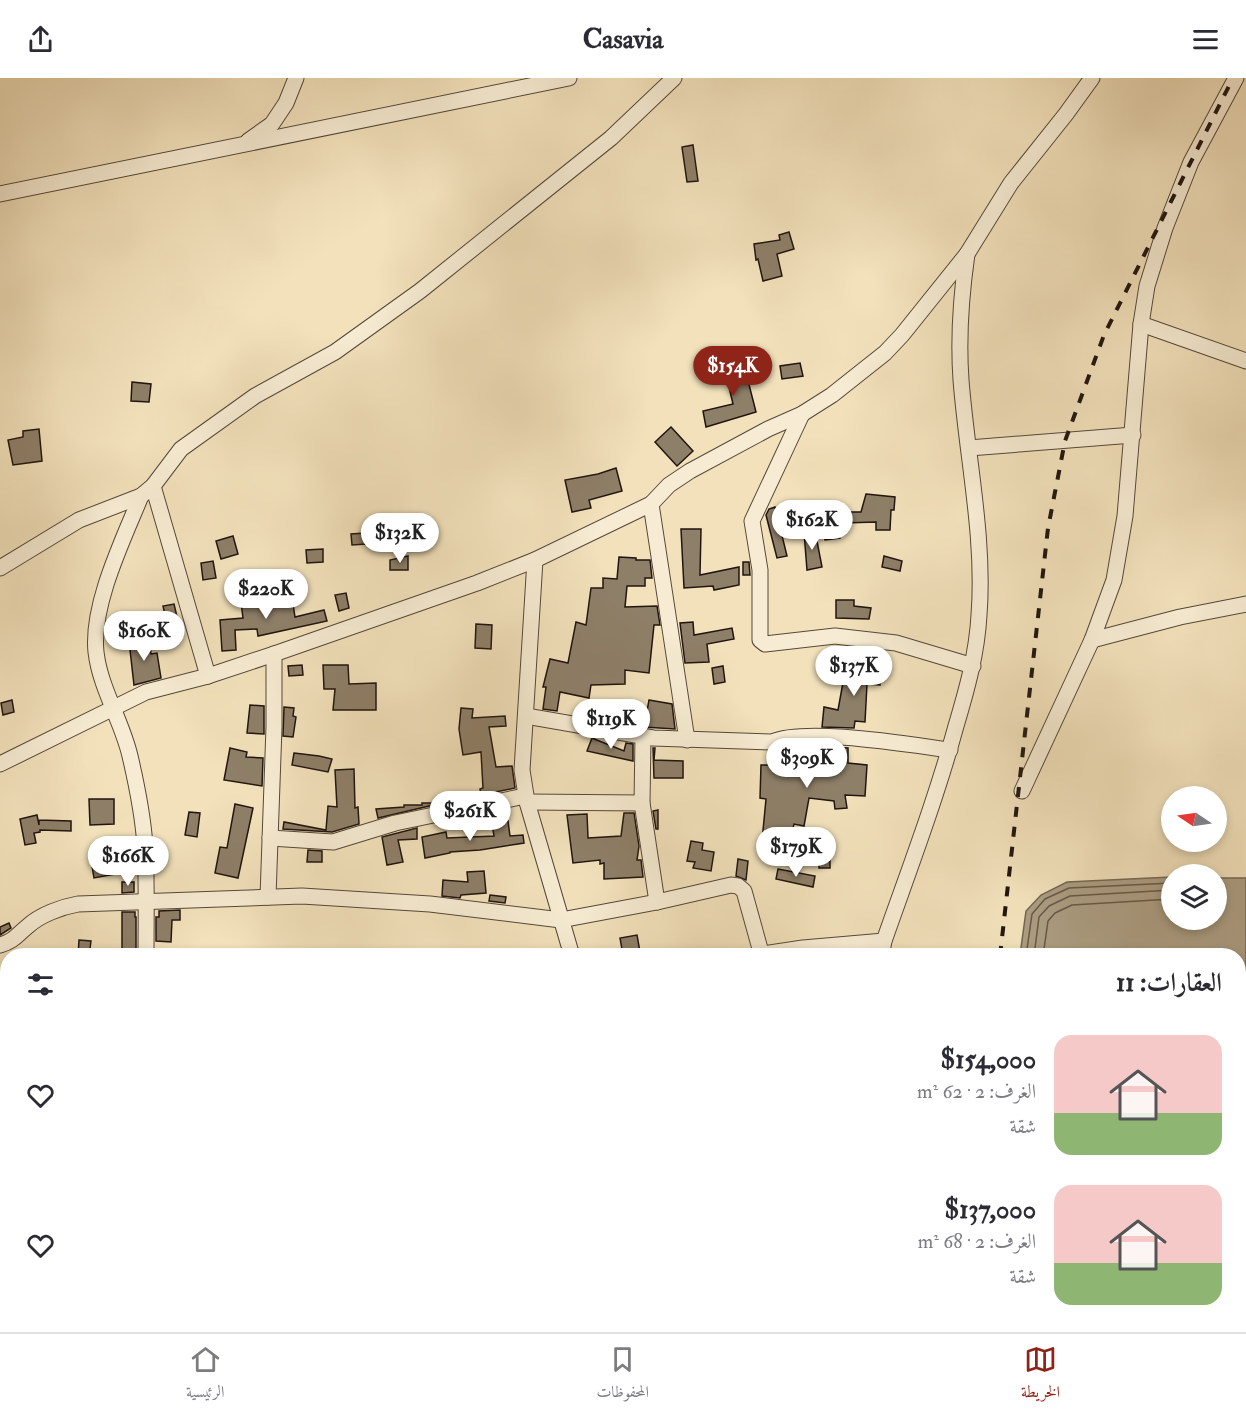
<!DOCTYPE html>
<html lang="ar">
<meta charset="utf-8">
<style>
body{margin:0;font-family:"IM FELL Double Pica",Amiri,serif;background:#f2f2f3;color:#2b2b33;direction:rtl;height:100vh;display:flex;flex-direction:column;font-size:22px;white-space:nowrap}
*{box-sizing:border-box;margin:0}
p{font-size:20px;color:#7c7c81}
.icon{flex:none;width:33px;height:33px;fill:none;stroke:currentColor;stroke-width:2;stroke-linecap:round;stroke-linejoin:round}
.map{position:relative;flex:1;overflow:hidden;direction:ltr}
.panel{position:absolute;left:0px;top:870px;width:1246px;height:384px;display:flex;flex-direction:column;background:#fff;border-radius:24px 24px 0 0;box-shadow:0 3px 9px #0003;direction:rtl}
.panel>*{flex:none}
.needle{width:39px;rotate:283deg}
.controls{position:absolute;left:1161px;top:708px;display:grid;gap:12px}
.controls a{display:grid;place-items:center;width:66px;height:66px;border-radius:50%;background:#fff;box-shadow:0 3px 9px #0003;font-size:30px}
.price{position:absolute;translate:-50% -51px;padding:0 14px;border-radius:21px;background:#fff;color:#222;font-size:20px;line-height:39px;filter:drop-shadow(0 2px 3px #0008)}
.price::after{content:'';position:absolute;left:50%;top:36px;width:18px;height:14px;margin-left:-9px;background:inherit;clip-path:polygon(0 0,100% 0,50% 100%)}
.price.selected{background:#8f2418;color:#fff}
ul{padding:0;list-style:none}
li{display:flex;align-items:center;gap:18px;height:150px;padding:0 24px}
li span{display:grid;place-items:center;flex:none;width:168px;height:120px;border-radius:18px;color:#555}
li>.icon{margin-inline-start:auto}
span .icon{width:72px;height:72px;fill:#fffc;stroke-width:1}
li b{font-size:26px}
h2{display:flex;justify-content:space-between;align-items:center;height:72px;padding:0 24px;font-size:26px}
header{display:flex;justify-content:space-between;align-items:center;height:78px;padding:0 24px;background:#fff;font-size:27px;font-weight:700}
.tab-bar{display:flex;justify-content:space-around;align-items:center;height:84px;border-top:2px solid #e1e1e2;background:#fff;font-size:16px;color:#7c7c81}
.tab-bar a{display:grid;justify-items:center;gap:3px}
.tab-bar .selected{color:#8f2418}
.map>svg:first-child{display:block}
</style>
<header><svg class="icon" aria-label="menu" viewBox="0 0 24 24"><path d="M4 6h16M4 12h16M4 18h16"/></svg>Casavia<svg class="icon" aria-label="share" viewBox="0 0 24 24"><path d="M12 15V3M7 8l5-5 5 5M5 13v7h14v-7"/></svg></header>
<div class="map">
<svg width="1246" height="1254" viewBox="0 0 1246 1254">
<rect width="100%" height="100%" fill="#f2e1bb"/>
<filter id="stains"><feTurbulence type="fractalNoise" baseFrequency=".00333" numOctaves="4"/><feColorMatrix values="0 0 0 0 .2 0 0 0 0 .09 0 0 0 0 .02 0 0 0 .5 -.17"/></filter>
<radialGradient id="worn" r=".72"><stop offset=".6" stop-color="#630" stop-opacity="0"/><stop offset="1" stop-color="#630" stop-opacity=".3"/></radialGradient>
<path fill="#ab9c81" stroke="#746653" stroke-width="1.5" d="M1171,799L1172,842H1216L1217,800H1246V1254H980L981,1246H1239V878L1020,877L1026,833L1041,817L1067,804Z"/>
<g fill="none" stroke-linecap="round" stroke-linejoin="round">
<g stroke="#665848" stroke-width="1.5">
<path d="M1026,878L1032,836L1045,821L1069,810L1172,805"/>
<path d="M1034,878L1039,839L1049,828L1070,818L1172,812"/>
<path d="M1043,878L1048,843L1055,835L1072,827L1172,821"/>
</g>
</g>
<g fill="#8e7f68" stroke="#21150f" stroke-width="1.5">
<path d="M693,67L698,103L687,104L682,69Z"/>
<path d="M789,154L794,171L777,176L782,198L763,203L758,181L756,182L754,166L780,162L779,157Z"/>
<path d="M743,283L756,334L706,349L703,333L733,326L724,288Z"/>
<path d="M800,285L803,298L782,301L780,288Z"/>
<path d="M132,304L151,306L149,324L131,323Z"/>
<path d="M671,349L693,373L677,388L655,364Z"/>
<path d="M39,351L42,383L13,387L8,362L23,359V353Z"/>
<path d="M616,390L622,413L589,422L591,430L572,434L565,402L598,396Z"/>
<path d="M866,416L895,419L894,432H891L890,452H876V444L844,445V434H861Z"/>
<path d="M775,429L787,478L777,480L766,437L769,431Z"/>
<path d="M839,443L840,460L825,462L823,444Z"/>
<path d="M681,451H701L700,497L739,489V507L714,512L713,508L684,510Z"/>
<path d="M815,453L822,489L807,492L804,454Z"/>
<path d="M365,455L366,466L352,467L351,456Z"/>
<path d="M233,458L238,476L221,481L216,463Z"/>
<path d="M323,471V484L307,485L306,472Z"/>
<path d="M408,478V492H390V482Z"/>
<path d="M884,478L902,483L900,493L882,489Z"/>
<path d="M619,479L636,480V482H650L652,500H645V508H627L625,529L657,528L660,547H654L649,595L625,592V606L591,607L589,620L560,614L557,633L543,631L546,609H543L550,581L568,585L576,544L586,547L591,510H603V500L617,501Z"/>
<path d="M213,483L216,500L203,502L201,485Z"/>
<path d="M743,484H749L750,497H743Z"/>
<path d="M346,515L349,530L339,533L335,517Z"/>
<path d="M292,519L295,539L324,532L327,543L258,558L257,551L235,552L236,572L222,573L220,542L243,540L241,524L262,522L263,524Z"/>
<path d="M836,522H854V528L871,530L869,541L836,540Z"/>
<path d="M174,526L178,543L167,546L163,528Z"/>
<path d="M693,544L694,557L732,550L734,561L707,566L709,584L685,585L680,545Z"/>
<path d="M476,546L492,547L491,571L475,570Z"/>
<path d="M149,561L151,576L157,575L161,600L134,607L129,563Z"/>
<path d="M862,579H880V607L867,606L865,644L855,643L854,650L822,649L824,629L838,632L844,599L862,603Z"/>
<path d="M302,587L303,597L289,598L288,588Z"/>
<path d="M323,587H348L349,606L376,605V632H333L335,611H324Z"/>
<path d="M723,588L725,604L714,606L712,590Z"/>
<path d="M12,622L14,634L3,637L1,625Z"/>
<path d="M649,622L672,626L675,651L644,649Z"/>
<path d="M250,627L264,628V656L247,655Z"/>
<path d="M284,629L294,630L293,638L296,639L293,659L283,658Z"/>
<path d="M461,630L473,631L472,640L505,638L506,648L489,649L496,689L512,688L515,710L481,717L480,711L483,710L481,674L463,677L459,651Z"/>
<path d="M592,660L624,673L626,665L633,666V683L587,673Z"/>
<path d="M810,668L848,670V685L867,687L865,718L845,717L847,730L835,731L834,723L809,720L804,748L794,746L788,769L762,763L766,721L760,720L761,687H785L786,682L807,685Z"/>
<path d="M230,670L247,674L246,679L263,680L262,708L224,702Z"/>
<path d="M653,670H655L654,682L683,683V700H654Z"/>
<path d="M294,675L319,678L332,681L328,694L292,687Z"/>
<path d="M354,691L355,730L358,729L359,746L332,754L283,751L284,744L326,752L328,728L337,729L335,692Z"/>
<path d="M89,721H114V746L90,747Z"/>
<path d="M422,725H442L378,740L376,731L404,729V727H422Z"/>
<path d="M235,726L253,730L238,800L215,795L220,769L227,770Z"/>
<path d="M658,732V751H656L653,733Z"/>
<path d="M189,734L200,735L197,759L185,757Z"/>
<path d="M624,735H634L639,768L637,782H641L643,799L604,801V785L600,786V782L573,785L567,737L587,736L588,760L621,758Z"/>
<path d="M37,737L39,747V742L71,743V753L40,752V754L34,755L36,765L25,767L20,741Z"/>
<path d="M508,743L510,758L523,757L524,765L480,772L450,774V775L425,780L422,759L446,754L447,760L494,758L492,746Z"/>
<path d="M417,750V761L398,762L403,784L387,787L382,759Z"/>
<path d="M691,763L703,765L702,772L714,774L711,793L693,790L695,784L687,783Z"/>
<path d="M308,772L322,773V784H307Z"/>
<rect x="819" y="777" width="11" height="13"/>
<path d="M738,781L748,783L746,802L736,798Z"/>
<path d="M91,782H115L116,796L94,800Z"/>
<path d="M778,791L815,798L813,809L776,801Z"/>
<path d="M484,793L486,815L461,817L460,820L442,818L443,802L468,804L467,794Z"/>
<path d="M122,804H134V814L122,815Z"/>
<path d="M490,817L506,819L505,825L489,823Z"/>
<path d="M180,832V842H172L171,864L156,863V839H159V833Z"/>
<path d="M122,834H135V839H136V872H122Z"/>
<path d="M9,845L11,850L0,857V849Z"/>
<path d="M637,857L640,874L623,877L620,860Z"/>
<path d="M79,862L91,863L89,878H78Z"/>
</g>
<g fill="none" stroke-linecap="round" stroke-linejoin="round">
<defs>
<g id="minor">
<path d="M248,63L272,46L286,25L296,0"/>
<path d="M0,116L569,0"/>
<path d="M1141,246L1246,283"/>
<path d="M802,336L752,443L760,492V562L765,566L835,558L896,565L973,588"/>
<path d="M969,370L1133,357"/>
<path d="M153,408L208,598"/>
<path d="M141,418C123,462 91,527 96,574C100,610 122,643 130,678C137,708 143,738 145,768C147,804 146,841 146,878"/>
<path d="M651,426L687,662"/>
<path d="M535,482L522,692L527,724L572,878"/>
<path d="M0,490L79,442L141,418L153,408L181,371L255,318L335,274L420,213L611,60L674,0"/>
<path d="M1092,562L1180,539L1246,526"/>
<path d="M526,638L653,660L772,664C805,649 911,667 950,672"/>
<path d="M643,659L642,725L657,824"/>
<path d="M0,686L146,614L208,598L274,576L477,505L535,482L651,426L669,407L690,393L768,351L802,336L832,317L885,275L902,257L967,176L1011,105L1066,36L1092,0"/>
<path d="M1022,713L1092,562L1114,502L1125,438L1141,246L1147,208L1165,150L1191,84L1236,0"/>
<path d="M527,724L642,725"/>
<path d="M270,760L333,764L395,745L525,718"/>
<path d="M268,819L274,649V576"/>
<path d="M0,867C14,863 17,857 28,848C40,837 61,829 78,826L302,818L430,826L561,842L657,824L731,807L738,808L744,813L762,878"/>
<path d="M762,876L803,870L884,863"/>
<path d="M881,878L884,863C909,792 936,721 956,648C967,611 977,575 979,537C985,459 967,380 961,302C958,260 961,218 967,176"/>
<path d="M0,987H8"/>
<path d="M0,1018L8,1052"/>
<path d="M0,1134H8"/>
<path d="M52,1246L53,1254"/>
<path d="M155,1246L157,1254"/>
<path d="M280,1246L281,1254"/>
<path d="M404,1246L405,1254"/>
<path d="M540,1246L595,1254"/>
<path d="M0,1249L18,1246"/>
<path d="M112,1254L143,1246"/>
<path d="M678,1254V1246"/>
<path d="M824,1254L826,1246"/>
</g>
</defs>
<use href="#minor" stroke="#55483a" stroke-width="17"/>
<use href="#minor" stroke="#f7ecd3" stroke-width="15"/>
<g stroke="#21150f" stroke-width="4" stroke-dasharray="10 10" stroke-linecap="butt">
<path d="M1000,878L1048,450L1065,363L1104,257L1233,0"/>
<path d="M962,1254L963,1246"/>
</g>
</g>
<rect width="100%" height="100%" filter="url(#stains)"/>
<rect width="100%" height="100%" fill="url(#worn)"/>
</svg>
<div class="controls">
<a><svg class="needle" viewBox="-14 -14 28 28"><path d="M0-13l5 13h-10z" fill="#e53935"/><path d="M0 13l5-13h-10z" fill="#7c7c81"/></svg></a>
<a><svg class="icon" aria-label="layers" viewBox="0 0 24 24"><path d="M12 4l9 5-9 5-9-5zM3 14l9 5 9-5"/></svg></a>
</div>
<b class="price selected" style="left:733px;top:319px">$154K</b>
<b class="price" style="left:812px;top:473px">$162K</b>
<b class="price" style="left:400px;top:486px">$132K</b>
<b class="price" style="left:266px;top:542px">$220K</b>
<b class="price" style="left:144px;top:584px">$160K</b>
<b class="price" style="left:854px;top:619px">$137K</b>
<b class="price" style="left:611px;top:672px">$119K</b>
<b class="price" style="left:807px;top:711px">$309K</b>
<b class="price" style="left:470px;top:764px">$261K</b>
<b class="price" style="left:796px;top:800px">$179K</b>
<b class="price" style="left:128px;top:809px">$166K</b>
<section class="panel">
<h2>العقارات: 11<svg class="icon" aria-label="filters" viewBox="0 0 24 24"><path d="M4 7h16M4 17h16"/><circle cx="9" cy="7" r="2"/><circle cx="15" cy="17" r="2"/></svg></h2>
<ul>
<li><span style="background:linear-gradient(#f6c9c9 65%,#8fb573 0)"><svg class="icon" aria-label="home" viewBox="0 0 24 24"><path d="M3 11l9-7 9 7M6 9v11h12V9"/></svg></span><div><b>$154,000</b><p>الغرف: 2 · 62 m²</p><p>شقة</p></div><svg class="icon" aria-label="heart" viewBox="0 0 24 24"><path d="M12 20l-8-8c-3-5 5-10 8-4 3-6 11-1 8 4z"/></svg></li>
<li><span style="background:linear-gradient(#f6c9c9 65%,#8fb573 0)"><svg class="icon" aria-label="home" viewBox="0 0 24 24"><path d="M3 11l9-7 9 7M6 9v11h12V9"/></svg></span><div><b>$137,000</b><p>الغرف: 2 · 68 m²</p><p>شقة</p></div><svg class="icon" aria-label="heart" viewBox="0 0 24 24"><path d="M12 20l-8-8c-3-5 5-10 8-4 3-6 11-1 8 4z"/></svg></li>
</ul>
</section>
</div>
<nav class="tab-bar">
<a class="selected"><svg class="icon" aria-label="map" viewBox="0 0 24 24"><path d="M3 6l6-2 6 2 6-2v14l-6 2-6-2-6 2zM9 4v14M15 6v14"/></svg>الخريطة</a>
<a><svg class="icon" aria-label="saved" viewBox="0 0 24 24"><path d="M7 4h10v16l-5-4-5 4z"/></svg>المحفوظات</a>
<a><svg class="icon" aria-label="home" viewBox="0 0 24 24"><path d="M3 11l9-7 9 7M6 9v11h12V9"/></svg>الرئيسية</a>
</nav>
